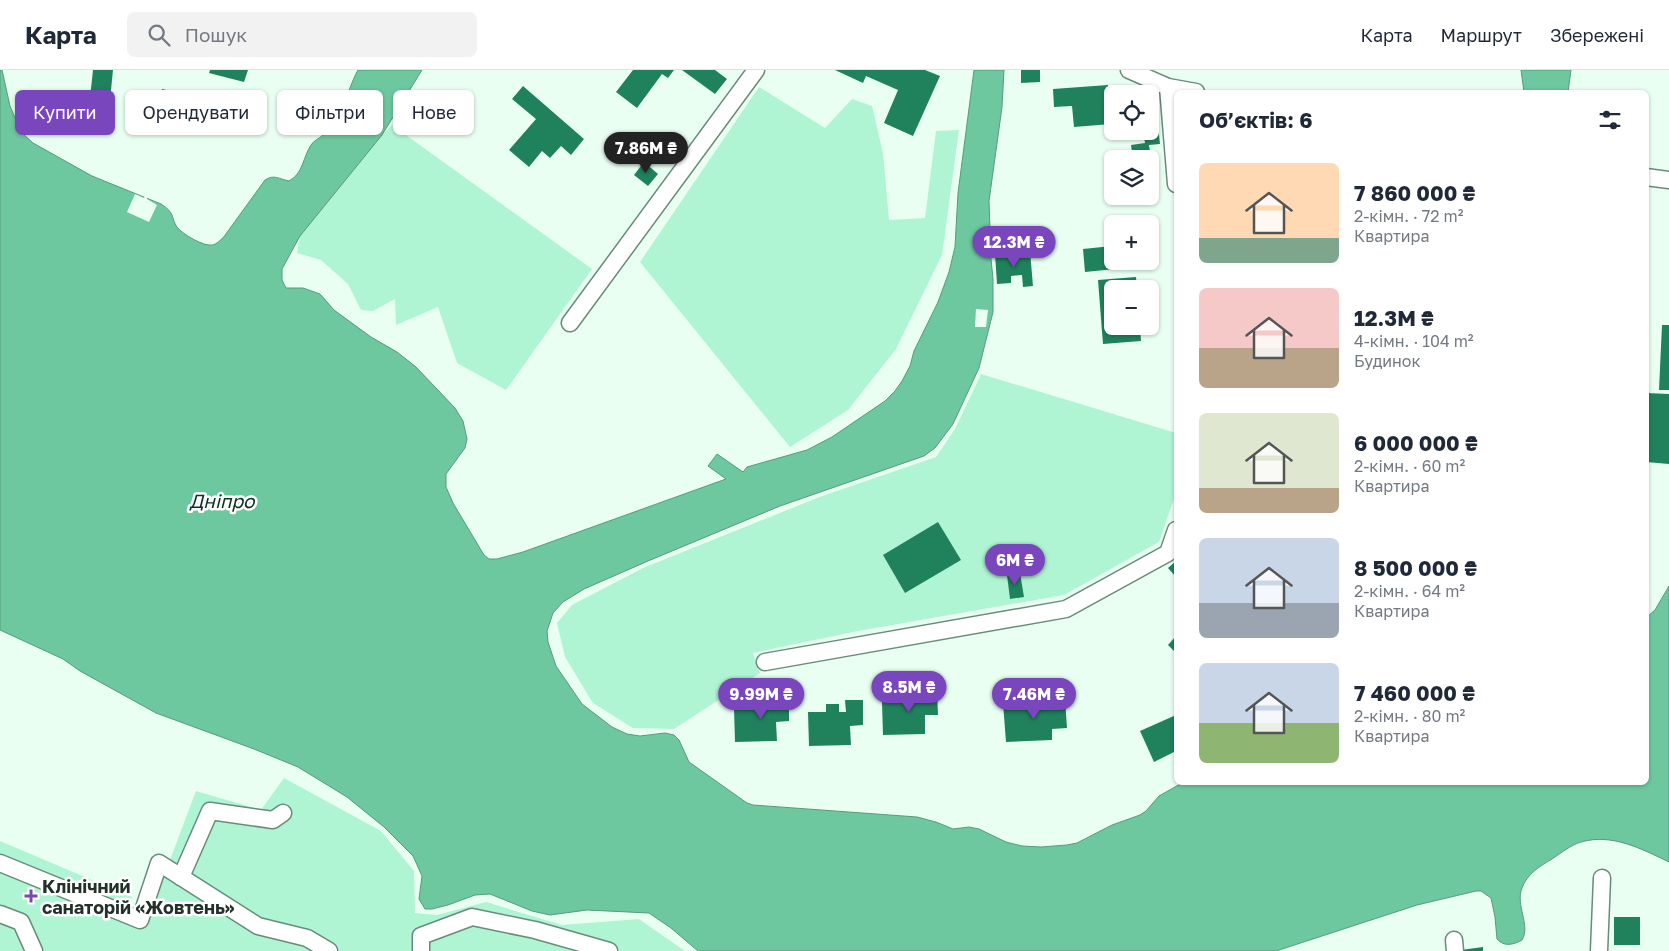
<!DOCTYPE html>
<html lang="uk">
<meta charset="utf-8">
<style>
body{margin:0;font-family:"Golos Text",sans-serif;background:#f2f2f3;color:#1f2937;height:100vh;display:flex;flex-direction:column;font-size:19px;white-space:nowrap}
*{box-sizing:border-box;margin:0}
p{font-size:16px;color:#747a83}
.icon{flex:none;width:28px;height:28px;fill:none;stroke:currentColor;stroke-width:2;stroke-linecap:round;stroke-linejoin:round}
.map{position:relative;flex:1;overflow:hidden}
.side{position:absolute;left:1174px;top:20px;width:475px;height:695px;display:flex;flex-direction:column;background:#fff;border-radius:8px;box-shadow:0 1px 4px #0004}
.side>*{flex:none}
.hud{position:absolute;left:15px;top:20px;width:475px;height:45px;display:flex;gap:10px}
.buttons{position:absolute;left:1104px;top:15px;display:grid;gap:10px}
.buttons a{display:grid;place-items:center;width:55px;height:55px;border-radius:8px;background:#fff;box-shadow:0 1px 4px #0004;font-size:25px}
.price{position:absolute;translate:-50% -42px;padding:0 11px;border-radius:18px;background:#7946be;color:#fff;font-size:16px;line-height:32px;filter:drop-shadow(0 1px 2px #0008)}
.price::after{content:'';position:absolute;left:50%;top:30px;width:15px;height:11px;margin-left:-8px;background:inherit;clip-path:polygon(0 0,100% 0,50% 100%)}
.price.on{background:#222;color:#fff}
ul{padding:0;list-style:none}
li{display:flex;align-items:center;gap:15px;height:125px;padding:0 25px}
li span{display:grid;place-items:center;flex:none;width:140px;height:100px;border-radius:8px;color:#555}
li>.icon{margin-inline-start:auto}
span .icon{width:60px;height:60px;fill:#fffc;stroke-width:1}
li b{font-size:21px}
h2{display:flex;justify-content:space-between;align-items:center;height:60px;padding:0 25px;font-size:21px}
.pill{padding:0 18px;border-radius:8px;background:#fff;box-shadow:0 1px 4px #0004;font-size:18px;line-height:45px}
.pill.on{background:#7946be;color:#fff}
header{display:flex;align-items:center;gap:30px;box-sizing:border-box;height:70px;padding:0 25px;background:#fff;border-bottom:1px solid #e0e1e3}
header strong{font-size:24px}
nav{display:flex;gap:28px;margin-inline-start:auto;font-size:18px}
.search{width:350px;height:45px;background:#f2f2f3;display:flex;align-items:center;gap:12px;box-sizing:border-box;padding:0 18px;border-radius:8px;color:#747a83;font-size:19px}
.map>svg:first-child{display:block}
</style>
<header>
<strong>Карта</strong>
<div class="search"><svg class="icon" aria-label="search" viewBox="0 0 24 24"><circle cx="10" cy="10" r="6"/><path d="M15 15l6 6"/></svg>Пошук</div>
<nav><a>Карта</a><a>Маршрут</a><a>Збережені</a></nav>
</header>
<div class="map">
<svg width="1669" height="881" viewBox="0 0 1669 881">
<rect width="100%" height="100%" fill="#e8fff2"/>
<g fill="#b0f5d3">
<path d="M759,17L825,58L852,29L872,36L883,83L889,150L925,148L936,61L959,60L942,185L896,279L848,340L790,377L640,192Z"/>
<path d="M392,55L592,199L506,320L457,293L438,237L396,255L395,229L373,241L361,240L348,214L321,190L297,183L300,166L382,65Z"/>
<path d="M981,304L1176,363V423L1159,472L1064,525L858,561L753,583L760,603L674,659L633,658L593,633L565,587L557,553L572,535L643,498L822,426L936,387L955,359Z"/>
<path d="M284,708L381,761L414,801L415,843L437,845L486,832L562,855L639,849L685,881H0V771L132,827L123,851L144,859L196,721L261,740Z"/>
</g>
<g fill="#6dc89f" stroke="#569b7c">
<path d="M0,0H2L10,36L21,62L33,73L92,106L161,134C176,144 170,146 177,157C182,164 204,177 213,175C217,174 220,170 223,168L265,110C274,104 279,109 289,111C303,104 303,87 311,75C314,70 319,69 323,65C328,61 332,56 335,50C346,34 349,16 358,0H422L382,65L300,166L282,199V210L286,218H303L320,224L334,240L371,267L397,282L416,297L455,338L463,351L467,369L465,378L446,404V417L453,433L484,485L489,489H497L523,482L726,409L708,396L717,384L743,402L747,397L807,380L832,367L885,331L895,321L902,311L910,296L914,281L938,232L949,202L955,177L958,123L974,0H1004L1002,37L989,131L991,189L993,209V242L979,298L953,354L935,378L924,386L780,436L648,491L584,519L563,532L553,543L547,561L548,572L556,596L582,634L612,657L627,664L640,666L665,663L674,665L679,670L689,692L747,733L753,735L917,747L936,752L953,759L969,757L979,759L1006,772L1022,776L1041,777L1067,775L1077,773L1112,755L1140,745L1146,741L1159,726L1182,713L1646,712V548L1655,540L1669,516V792C1642,779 1612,763 1581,772C1571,775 1561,783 1552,789C1540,796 1527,804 1522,818C1515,835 1531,855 1522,870C1513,875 1504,877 1497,869L1495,847L1491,828L1481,821H1476L1417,835L1276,881H698L671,858L649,843L587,840L550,845L532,841L490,824L475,825L448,835L432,839H425L419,829L422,806L413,786L384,757L347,727L298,697L254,679L156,643L80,601L63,589L0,560Z"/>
<path d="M1521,0H1571L1568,22H1524Z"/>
</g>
<g fill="#e8fff2">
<path d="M135,124L144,128L145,126L147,127V129L157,135L149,152L127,142Z"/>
<path d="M976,239L988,240L986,257H975Z"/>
</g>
<g fill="#1f825d">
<path d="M93,0H113L110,30L90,28Z"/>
<path d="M210,0H248L244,12L209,3Z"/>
<path d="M633,0H674L668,8L662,4L637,38L616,22Z"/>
<path d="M682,0H715L727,9L715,24Z"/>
<path d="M835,0H925L940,6L913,66L884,53L898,20L866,6L863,13Z"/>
<path d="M1021,0H1040V12L1021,13Z"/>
<path d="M1108,15L1111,54L1074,57L1072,36L1054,37L1053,19Z"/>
<path d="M523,16L584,69L571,85L561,76L550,88L542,81L529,97L509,80L536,49L512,29Z"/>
<path d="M162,19L192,26L188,44L182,42L178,58L154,53Z"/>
<path d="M1155,28L1160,74L1149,75L1151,89H1133L1131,75L1145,73L1143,61H1150V29Z"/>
<path d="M644,92L658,104L648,116L634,105Z"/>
<path d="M1112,176V191H1136V197L1085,202L1083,179Z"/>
<path d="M1030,181L1033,216L1023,217L1022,205L1011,206V213L997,214L995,184Z"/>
<path d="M1136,207L1137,219H1112V256H1140L1141,271L1103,274L1098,210Z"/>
<path d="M1662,255H1669V320H1659Z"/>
<path d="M1646,323L1669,324V394L1646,392Z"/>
<path d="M938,452L961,490L905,523L883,485Z"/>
<path d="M1176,491V507L1168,498Z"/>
<path d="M1020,503L1024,527L1010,529L1007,505Z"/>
<path d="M1176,566V583L1168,575Z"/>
<path d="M937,619L938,645H925V664L883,665L882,632L901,631L900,624L913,623V631H920V620Z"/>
<path d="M771,626H789V651L776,652L777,671L735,672L734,638H752V630H765V638H772Z"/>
<path d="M1065,629L1067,658L1052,659V670L1006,672L1003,633Z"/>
<path d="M845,630H863V655L850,656L851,675L809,676L808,642H826V634H839V642H846Z"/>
<path d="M1176,645V681L1154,692L1140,661Z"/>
<rect x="1614" y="847" width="26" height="28"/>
<path d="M1483,877V881H1461V880Z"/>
</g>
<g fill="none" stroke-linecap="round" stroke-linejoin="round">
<defs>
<g id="minor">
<path d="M1129,0L1168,17L1196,22"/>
<path d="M1168,17L1176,114"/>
<path d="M1646,107L1669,110"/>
<path d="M570,253L756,0"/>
<path d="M765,592L1066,539L1168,483L1176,460"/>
<path d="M0,793L140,850L159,793L258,856L307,868L329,881"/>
<path d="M181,807L210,741L273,750L283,743"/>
<path d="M0,844L21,852L34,881"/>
<path d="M1454,870L1455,881"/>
<path d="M421,881V866L472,847L535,860L609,881"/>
<path d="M1599,881L1602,808"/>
</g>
</defs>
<use href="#minor" stroke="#688c7a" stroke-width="19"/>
<use href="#minor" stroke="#fff" stroke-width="16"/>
</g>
<path fill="#7946be" stroke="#fff" stroke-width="2" d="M28.5 818.5h5v5h5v5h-5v5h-5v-5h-5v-5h5z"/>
<g text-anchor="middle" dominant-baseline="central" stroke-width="5" stroke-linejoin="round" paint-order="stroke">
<g font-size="18" font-weight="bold" fill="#22322a" stroke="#fff" text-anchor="start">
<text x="42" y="816">Клінічний<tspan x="42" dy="21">санаторій «Жовтень»</tspan></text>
</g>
<g font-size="19" font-style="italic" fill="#093323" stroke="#fff">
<text x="222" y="430">Дніпро</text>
</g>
</g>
</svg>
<div class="buttons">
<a><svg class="icon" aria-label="locate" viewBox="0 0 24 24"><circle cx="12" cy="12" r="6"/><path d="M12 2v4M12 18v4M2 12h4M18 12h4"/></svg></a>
<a><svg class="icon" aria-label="layers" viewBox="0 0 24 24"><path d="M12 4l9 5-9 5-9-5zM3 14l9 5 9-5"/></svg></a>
<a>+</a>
<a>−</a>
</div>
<b class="price on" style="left:646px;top:104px">7.86M ₴</b>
<b class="price" style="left:1014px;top:198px">12.3M ₴</b>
<b class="price" style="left:1015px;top:516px">6M ₴</b>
<b class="price" style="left:909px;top:643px">8.5M ₴</b>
<b class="price" style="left:761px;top:650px">9.99M ₴</b>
<b class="price" style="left:1034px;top:650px">7.46M ₴</b>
<div class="hud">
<a class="pill on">Купити</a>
<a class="pill">Орендувати</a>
<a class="pill">Фільтри</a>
<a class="pill">Нове</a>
</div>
<section class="side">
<h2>Об’єктів: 6<svg class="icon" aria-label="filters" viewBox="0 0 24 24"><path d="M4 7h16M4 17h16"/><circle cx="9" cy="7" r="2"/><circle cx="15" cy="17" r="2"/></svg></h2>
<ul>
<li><span style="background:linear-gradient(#ffd9b3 75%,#7fa58c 0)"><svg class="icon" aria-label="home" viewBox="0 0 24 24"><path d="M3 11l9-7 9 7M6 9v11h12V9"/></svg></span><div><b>7 860 000 ₴</b><p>2-кімн. · 72 m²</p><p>Квартира</p></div></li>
<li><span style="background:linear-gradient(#f6c9c9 60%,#b9a48a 0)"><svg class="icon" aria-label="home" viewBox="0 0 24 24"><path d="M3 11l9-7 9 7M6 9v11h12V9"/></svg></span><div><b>12.3M ₴</b><p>4-кімн. · 104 m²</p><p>Будинок</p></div></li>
<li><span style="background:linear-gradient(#dfe7d0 75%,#b9a48a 0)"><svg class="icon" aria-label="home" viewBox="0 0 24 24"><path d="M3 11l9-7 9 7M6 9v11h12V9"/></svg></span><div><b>6 000 000 ₴</b><p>2-кімн. · 60 m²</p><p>Квартира</p></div></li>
<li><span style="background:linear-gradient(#c9d6e8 65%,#9aa5b1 0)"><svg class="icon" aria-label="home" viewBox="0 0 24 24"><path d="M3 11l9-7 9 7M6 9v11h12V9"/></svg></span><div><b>8 500 000 ₴</b><p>2-кімн. · 64 m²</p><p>Квартира</p></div></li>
<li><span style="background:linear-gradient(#c9d6e8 60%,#8fb573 0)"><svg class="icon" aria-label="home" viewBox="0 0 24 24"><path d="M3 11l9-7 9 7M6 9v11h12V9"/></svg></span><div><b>7 460 000 ₴</b><p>2-кімн. · 80 m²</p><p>Квартира</p></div></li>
</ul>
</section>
</div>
